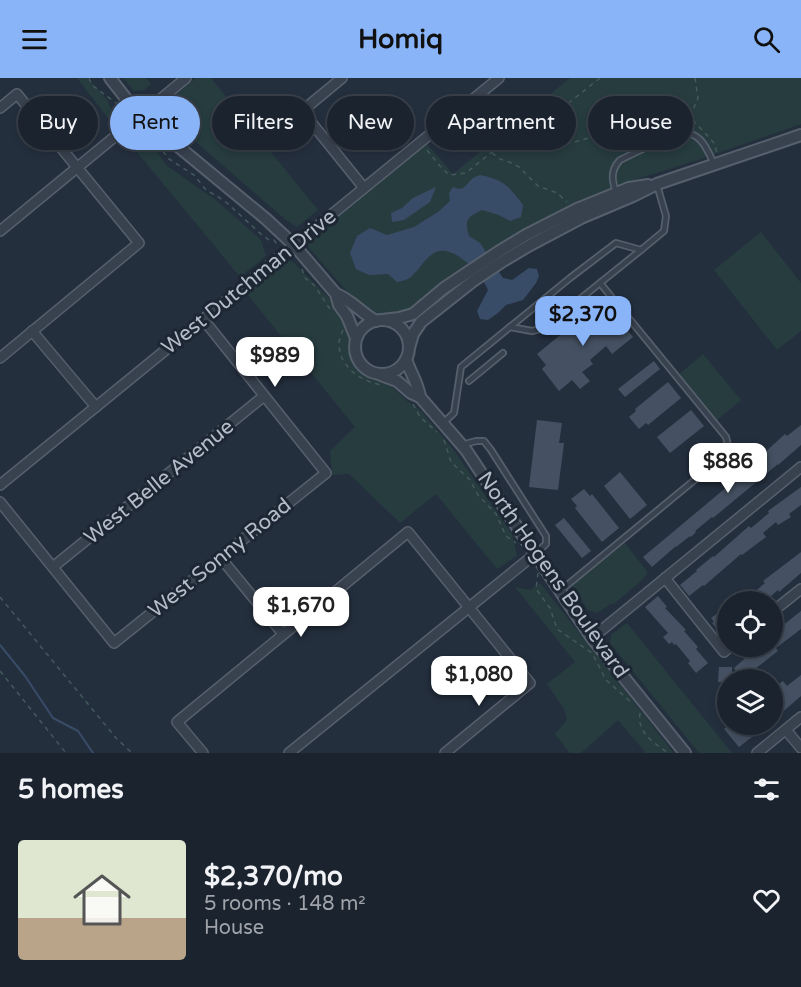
<!DOCTYPE html>
<meta charset="utf-8">
<style>
body{margin:0;font-family:"Varela Round",sans-serif;background:#282f3a;color:#f1f3f6;height:100vh;display:flex;flex-direction:column;font-size:22px;white-space:nowrap}
*{box-sizing:border-box;margin:0}
p{font-size:20px;color:#a0a4aa}
.icon{flex:none;width:33px;height:33px;fill:none;stroke:currentColor;stroke-width:2;stroke-linecap:round;stroke-linejoin:round}
.map{position:relative;height:675px;overflow:hidden}
.panel{display:flex;flex-direction:column;background:#1b232e;flex:1}
.panel>*{flex:none}
.guide{position:absolute;left:18px;top:18px;width:765px;height:54px;display:flex;gap:12px}
.controls{position:absolute;left:717px;top:513px;display:grid;gap:12px}
.controls a{display:grid;place-items:center;width:66px;height:66px;border-radius:50%;background:#1b232e;box-shadow:0 3px 9px #0003,0 0 0 2px #39404a;font-size:30px}
.price{position:absolute;translate:-50% -51px;padding:0 14px;border-radius:12px;background:#fff;color:#222;font-size:20px;line-height:39px;filter:drop-shadow(0 2px 3px #0008)}
.price::after{content:'';position:absolute;left:50%;top:36px;width:18px;height:14px;margin-left:-9px;background:inherit;clip-path:polygon(0 0,100% 0,50% 100%)}
.price.on{background:#8ab4f8;color:#111}
ul{padding:0;list-style:none}
li{display:flex;align-items:center;gap:18px;height:150px;padding:0 18px}
li+li{border-top:2px solid #39404a}
li span{display:grid;place-items:center;flex:none;width:168px;height:120px;border-radius:6px;color:#555}
li>.icon{margin-inline-start:auto}
span .icon{width:72px;height:72px;fill:#fffc;stroke-width:1}
li b{font-size:26px}
h2{display:flex;justify-content:space-between;align-items:center;height:72px;padding:0 18px;font-size:26px}
.tag{padding:0 21px;border-radius:27px;background:#1b232e;box-shadow:0 3px 9px #0003,0 0 0 2px #39404a;font-size:21px;line-height:54px}
.tag.on{background:#8ab4f8;color:#111}
header{display:flex;justify-content:space-between;align-items:center;height:78px;padding:0 18px;background:#8ab4f8;color:#111;font-size:27px;font-weight:700}
.map>svg:first-child{display:block}
</style>
<header><svg class="icon" aria-label="menu" viewBox="0 0 24 24"><path d="M4 6h16M4 12h16M4 18h16"/></svg>Homiq<svg class="icon" aria-label="search" viewBox="0 0 24 24"><circle cx="10" cy="10" r="6"/><path d="M15 15l6 6"/></svg></header>
<div class="map">
<svg width="801" height="675" viewBox="0 0 801 675">
<rect width="100%" height="100%" fill="#242f3e"/>
<g fill="#263c3f">
<path d="M77,0H87C98,12 118,28 111,44Z"/>
<path d="M123,0H146L151,6L144,12L134,13Z"/>
<path d="M196,0H211L318,132L297,149L286,142L166,38L175,18Z"/>
<path d="M570,0H801V46L701,81L628,104L556,135L461,192L415,228L395,236L386,237L373,235L358,226L309,170L308,165L311,158L426,65L453,96Z"/>
<path d="M145,56L166,87L217,123L261,162L266,178L240,199L128,63Z"/>
<path d="M761,154L801,205V253L777,272L714,192Z"/>
<path d="M284,183H292L330,221L349,254L352,284L373,301L387,304L406,322L421,333L453,371L512,456L517,478L497,491L436,416L400,445L349,396L332,397L330,373L355,349L246,215Z"/>
<path d="M703,276L741,322L716,343L678,297Z"/>
<path d="M625,465L648,495L642,502L614,526H611L597,535L588,532L572,507Z"/>
<path d="M540,505L674,675H646L618,642L581,675H570L555,656L567,642L564,631L547,606L575,584L515,509L530,512Z"/>
<path d="M627,545L732,675H699L610,565L611,557Z"/>
</g>
<g fill="#394c67">
<path d="M480,97C505,102 508,108 523,127L521,139L510,143L499,137L482,132C468,139 464,141 469,158L480,165L503,200L512,202L529,190L537,191L539,198L536,205L523,222L506,227L498,235L488,242L480,241L477,233L488,212C482,197 453,164 434,175C424,181 419,192 411,199C407,202 402,203 397,204L388,196L369,197L356,191L350,175L357,158L370,150L387,157L414,149L438,134L450,123L449,115L453,109C465,114 464,108 472,101C474,99 477,98 480,97Z"/>
<path d="M436,109L430,124L404,142L392,144L391,135L402,130L413,120Z"/>
</g>
<g fill="none" stroke-linecap="round" stroke-linejoin="round">
<path stroke="#394c67" stroke-width="2" d="M0,567L25,598L53,640L78,653L93,675"/>
</g>
<g fill="#455162">
<path d="M605,224L633,259L612,276L606,268L590,282L593,286L582,294L590,303L580,311L572,302L559,313L542,291L546,287L537,276L577,243L578,246Z"/>
<path d="M654,283L660,291L625,319L618,311Z"/>
<path d="M668,304L681,320L648,347L646,345L639,351L629,339L636,333L635,331Z"/>
<path d="M691,332L704,348L670,375L657,359Z"/>
<path d="M537,342L562,345L559,365H564L558,412L529,409Z"/>
<path d="M801,347V367L778,387V386L713,440L712,439L695,453L696,454L691,459L690,458L676,469V468L652,489L643,479L716,418L729,407L727,405L750,386L752,389L765,378L763,376L785,356L787,358Z"/>
<path d="M620,394L647,427L630,441L604,408Z"/>
<path d="M801,409V427L789,436L791,439L778,447L776,444L763,455L766,459L742,477L741,476L704,508L703,507L689,518L680,507L697,493L696,492L713,478L714,479L749,448L751,450L769,435L768,433Z"/>
<path d="M584,411L590,418L592,416L619,450L602,464L575,430L577,428L571,421Z"/>
<path d="M564,440L591,473L582,480L555,447Z"/>
<path d="M801,474V495L779,514L778,512L764,524H738L748,515L750,518L765,505L763,503Z"/>
<path d="M658,518L667,529L665,530L686,552L684,553L698,569L696,571L708,585L696,595L688,585L690,583L676,566L674,567L672,564L669,566L663,559L668,555L645,529Z"/>
<path d="M728,533V554L723,558L712,545L714,544L711,540L718,535H720L722,537Z"/>
<path d="M801,533V551L776,570L778,573L742,601L734,590L759,568H772V559L784,551L782,548Z"/>
<path d="M719,589H732V602H728V604H718Z"/>
<path d="M801,597V618L772,643V611L783,603L787,608Z"/>
<path d="M730,646H769L739,669L724,651Z"/>
</g>
<g fill="none" stroke-linecap="round" stroke-linejoin="round">
<defs>
<g id="service">
<path d="M616,115C612,102 610,93 620,82L676,55C699,51 706,68 714,86"/>
<path d="M510,249L532,253L544,250L641,172"/>
<path d="M469,303L503,275"/>
<path d="M443,345L454,335L461,289L570,200L616,165L641,172L664,153L666,138L657,107"/>
<path d="M462,367L476,363H484L491,372L546,458V466L535,476"/>
<path d="M560,513L720,381C728,374 729,369 726,359L600,205"/>
</g>
<g id="minor">
<path d="M342,0L302,33L364,110"/>
<path d="M0,30L17,16L139,165L0,280"/>
<path d="M0,153L186,0"/>
<path d="M32,253L96,329"/>
<path d="M0,407L499,0"/>
<path d="M0,424L114,565L326,395L203,241"/>
<path d="M220,479L283,556"/>
<path d="M53,489L264,318"/>
<path d="M665,500L724,574L731,568"/>
<path d="M772,534L801,511"/>
<path d="M592,560L801,389"/>
<path d="M786,652L801,670"/>
<path d="M203,675L177,644L408,454L530,605L445,675"/>
<path d="M289,675L535,476"/>
<path d="M757,675L801,639"/>
</g>
<g id="tertiary">
<path d="M110,0L131,27L156,50L266,141L294,167L336,216L339,227L347,238L356,260"/>
<path d="M336,216C352,222 361,235 376,243"/>
<circle cx="382" cy="269" r="27"/>
<path d="M382,242L399,240L413,236L444,210L498,174L526,157L577,131L629,110L648,107"/>
<path d="M409,270L413,256L421,244L473,203L503,183L530,167L581,140L633,118L657,106L801,57"/>
<path d="M406,281C410,294 418,305 420,319"/>
<path d="M381,297L397,303L411,315L420,319L466,372L535,476L592,560L685,675"/>
</g>
</defs>
<use href="#service" stroke="#565f6c" stroke-width="8"/>
<use href="#minor" stroke="#565f6c" stroke-width="12"/>
<use href="#tertiary" stroke="#565f6c" stroke-width="14"/>
<g stroke="#44595c" stroke-width="1.5" stroke-dasharray="4.5 4.5" stroke-linecap="butt">
<path d="M89,0L92,7L120,28"/>
<path d="M695,0L698,20L690,39L714,65L717,75"/>
<path d="M152,59L169,81L194,97L206,112L217,118L227,125L262,157L269,162H274L278,168"/>
<path d="M526,59L600,0"/>
<path d="M427,72L440,88L449,97L466,95L492,74L503,67L520,61L526,60L539,62L556,67L567,66L589,60L615,70L633,64L666,41L690,39"/>
<path d="M492,75L500,81L512,85L519,89L538,108L557,115L567,124"/>
<path d="M302,191L305,200L314,207L330,231"/>
<path d="M343,252C341,256 339,262 339,266C339,289 361,303 381,307"/>
<path d="M413,326L420,339L437,354"/>
<path d="M444,362L451,384L470,402L478,417L496,436L506,458L516,465"/>
<path d="M538,495L536,511L550,530L557,551L592,575L606,602L632,625"/>
<path d="M0,519L116,660L132,675"/>
<path d="M0,593L66,675"/>
<path d="M640,635C637,655 653,664 668,675"/>
</g>
<use href="#service" stroke="#38414e" stroke-width="4.5"/>
<use href="#minor" stroke="#38414e" stroke-width="9"/>
<use href="#tertiary" stroke="#38414e" stroke-width="10"/>
</g>
<g text-anchor="middle" dominant-baseline="central" stroke-width="6" stroke-linejoin="round" paint-order="stroke">
<g font-size="21" fill="#b4bcc9" stroke="#1d2633">
<text transform="translate(249 204) rotate(-39)">West Dutchman Drive</text>
<text transform="translate(159 404) rotate(-39)">West Belle Avenue</text>
<text transform="translate(220 480) rotate(-39)">West Sonny Road</text>
<text transform="translate(553 497) rotate(55)">North Hogens Boulevard</text>
</g>
</g>
</svg>
<div class="controls">
<a><svg class="icon" aria-label="locate" viewBox="0 0 24 24"><circle cx="12" cy="12" r="6"/><path d="M12 2v4M12 18v4M2 12h4M18 12h4"/></svg></a>
<a><svg class="icon" aria-label="layers" viewBox="0 0 24 24"><path d="M12 4l9 5-9 5-9-5zM3 14l9 5 9-5"/></svg></a>
</div>
<b class="price on" style="left:583px;top:269px">$2,370</b>
<b class="price" style="left:275px;top:310px">$989</b>
<b class="price" style="left:728px;top:416px">$886</b>
<b class="price" style="left:301px;top:560px">$1,670</b>
<b class="price" style="left:479px;top:629px">$1,080</b>
<div class="guide">
<a class="tag">Buy</a>
<a class="tag on">Rent</a>
<a class="tag">Filters</a>
<a class="tag">New</a>
<a class="tag">Apartment</a>
<a class="tag">House</a>
</div>
</div>
<section class="panel">
<h2>5 homes<svg class="icon" aria-label="filters" viewBox="0 0 24 24"><path d="M4 7h16M4 17h16"/><circle cx="9" cy="7" r="2"/><circle cx="15" cy="17" r="2"/></svg></h2>
<ul>
<li><span style="background:linear-gradient(#dfe7d0 65%,#b9a48a 0)"><svg class="icon" aria-label="home" viewBox="0 0 24 24"><path d="M3 11l9-7 9 7M6 9v11h12V9"/></svg></span><div><b>$2,370/mo</b><p>5 rooms · 148 m²</p><p>House</p></div><svg class="icon" aria-label="heart" viewBox="0 0 24 24"><path d="M12 20l-8-8c-3-5 5-10 8-4 3-6 11-1 8 4z"/></svg></li>
</ul>
</section>
